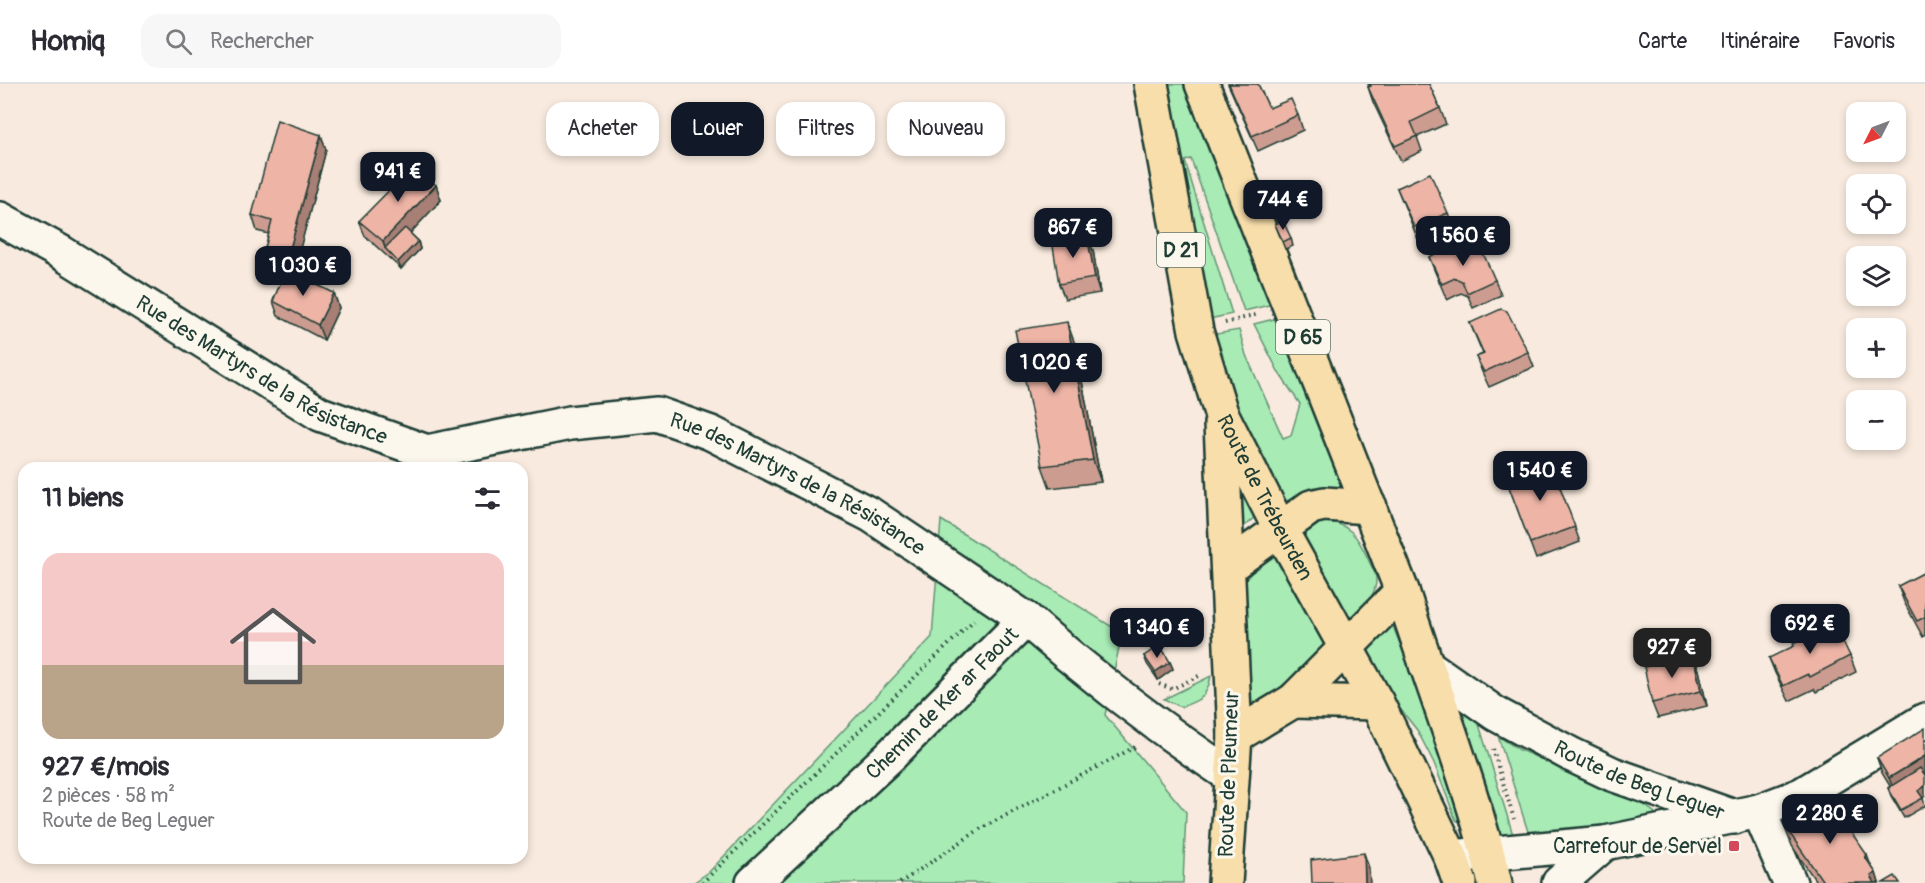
<!DOCTYPE html>
<html lang="fr">
<meta charset="utf-8">
<style>
body{margin:0;font-family:Pangolin,sans-serif;background:#f7f7f7;color:#2b2b33;height:100vh;display:flex;flex-direction:column;font-size:22px;white-space:nowrap}
*{box-sizing:border-box;margin:0}
p{font-size:20px;color:#7c7c81}
.icon{flex:none;width:33px;height:33px;fill:none;stroke:currentColor;stroke-width:2;stroke-linecap:round;stroke-linejoin:round}
.map{position:relative;flex:1;overflow:hidden}
.panel{position:absolute;left:18px;top:378px;width:510px;height:402px;display:flex;flex-direction:column;background:#fff;border-radius:18px;box-shadow:0 3px 9px #0003}
.panel>*{flex:none}
.hud{position:absolute;left:546px;top:18px;width:570px;height:54px;display:flex;gap:12px}
.needle{width:39px;rotate:228deg}
.buttons{position:absolute;left:1846px;top:18px;display:grid;gap:12px}
.buttons a{display:grid;place-items:center;width:60px;height:60px;border-radius:12px;background:#fff;box-shadow:0 3px 9px #0003;font-size:30px}
.price{position:absolute;translate:-50% -51px;padding:0 14px;border-radius:12px;background:#111827;color:#fff;font-size:20px;line-height:39px;filter:drop-shadow(0 2px 3px #0008)}
.price::after{content:'';position:absolute;left:50%;top:36px;width:18px;height:14px;margin-left:-9px;background:inherit;clip-path:polygon(0 0,100% 0,50% 100%)}
.price.current{background:#222;color:#fff}
ul{padding:0;list-style:none}
li{display:grid;align-content:center;gap:12px;height:318px;padding:0 24px}
li+li{border-top:2px solid #e1e1e2}
li span{display:grid;place-items:center;height:186px;border-radius:18px;color:#555}
li>.icon{margin-inline-start:auto}
span .icon{width:108px;height:108px;fill:#fffc;stroke-width:1}
li b{font-size:26px}
h2{display:flex;justify-content:space-between;align-items:center;height:72px;padding:0 24px;font-size:26px}
.pill{padding:0 21px;border-radius:18px;background:#fff;box-shadow:0 3px 9px #0003;font-size:21px;line-height:54px}
.pill.current{background:#111827;color:#fff}
header{display:flex;align-items:center;gap:36px;box-sizing:border-box;height:84px;padding:0 30px;background:#fff;border-bottom:2px solid #e1e1e2}
header strong{font-size:28px}
nav{display:flex;gap:33px;margin-inline-start:auto;font-size:21px}
.search{width:420px;height:54px;background:#f7f7f7;display:flex;align-items:center;gap:15px;box-sizing:border-box;padding:0 21px;border-radius:18px;color:#7c7c81;font-size:22px}
.map>svg:first-child{display:block}
</style>
<header>
<strong>Homiq</strong>
<div class="search"><svg class="icon" aria-label="search" viewBox="0 0 24 24"><circle cx="10" cy="10" r="6"/><path d="M15 15l6 6"/></svg>Rechercher</div>
<nav><a>Carte</a><a>Itinéraire</a><a>Favoris</a></nav>
</header>
<div class="map">
<svg width="1925" height="799" viewBox="0 0 1925 799">
<rect width="100%" height="100%" fill="#f8eade"/>
<filter id="ink" filterUnits="userSpaceOnUse"><feTurbulence type="fractalNoise" baseFrequency=".0167" numOctaves="2"/><feDisplacementMap in="SourceGraphic" scale="12" xChannelSelector="R" yChannelSelector="G"/><feConvolveMatrix kernelMatrix="1 2 1 2 8 2 1 2 1" color-interpolation-filters="sRGB"/></filter>
<g filter="url(#ink)">
<g fill="#a8ebb5" stroke="#649474" stroke-width="1.5">
<path d="M1156,0H1187L1273,220L1244,227L1191,75L1185,77L1232,230L1205,236Z"/>
<path d="M1278,234L1342,405L1302,410L1280,420L1249,357L1210,251L1239,246L1246,271L1283,354L1291,351L1300,320L1279,289L1254,240Z"/>
<path d="M1240,396L1258,430L1239,447Z"/>
<path d="M941,436L1122,549L1105,631L1186,728L1183,799H693L709,788L932,553Z"/>
<path d="M1318,437C1348,436 1358,452 1369,477C1371,482 1376,489 1376,495C1377,513 1358,530 1348,543L1304,455L1308,444Z"/>
<path d="M1273,465L1331,561L1283,601L1242,642L1244,498L1267,469Z"/>
<path d="M1392,540L1440,660L1463,740L1456,736L1434,679L1417,646L1385,606L1363,565Z"/>
<path d="M1211,592C1207,613 1201,616 1181,623L1164,615Z"/>
<path d="M1448,617L1477,634L1514,754H1500Z"/>
<path d="M1498,652L1520,666L1643,720L1655,729L1647,743L1530,754Z"/>
</g>
<g fill="none" stroke-linecap="round" stroke-linejoin="round">
<defs>
<g id="minor">
<path id="s1" d="M0,135L62,169L320,330L427,368L570,339L657,330L711,349L871,431L1026,535"/>
<path id="s2" d="M1426,581L1496,630L1572,671L1612,690L1734,733"/>
<path d="M1759,727L1790,799"/>
<path d="M1451,773L1605,759L1759,727L1801,711L1925,636"/>
<path id="s3" d="M753,799L890,672L1026,535C1091,592 1159,644 1231,692"/>
<path d="M1559,799L1605,759"/>
</g>
<g id="major">
<path id="s4" d="M1151,0L1196,247L1221,329L1280,445L1377,619L1451,773L1460,799"/>
<path d="M1202,0L1402,507C1433,605 1471,699 1495,799"/>
<path d="M1221,340L1235,652L1225,799"/>
<path d="M1228,483L1311,423L1324,420L1370,423"/>
<path d="M1293,617L1377,619"/>
<path d="M1235,652L1293,617L1402,507"/>
</g>
</defs>
<use href="#minor" stroke="#1f3d34" stroke-width="38"/>
<use href="#major" stroke="#1f3d34" stroke-width="38"/>
<g stroke="#1f3d34" stroke-width="4" stroke-dasharray="1.5 4.5" stroke-linecap="butt">
<path d="M1225,239L1259,230"/>
<path d="M1159,600L1172,605L1201,591"/>
<path d="M1493,665L1514,735"/>
<path d="M702,799L974,536"/>
<path d="M900,799L980,745L1135,663"/>
</g>
<use href="#minor" stroke="#fbf7ec" stroke-width="33"/>
<use href="#major" stroke="#f8deab" stroke-width="33"/>
</g>
<g fill="#cd9c90" stroke="#1f3d34" stroke-width="1.5">
<path d="M1228,0H1258L1269,24L1298,31L1303,46L1258,67Z"/>
<path d="M1368,0H1429L1440,24L1446,40L1417,53L1422,67L1401,77L1373,18L1368,3H1369Z"/>
<path d="M321,51L326,66L293,190L334,209L339,224L324,256L278,232L273,217L282,196L267,192L262,176L269,150L257,147L252,131Z"/>
<path d="M436,101L441,116L410,149L418,157L420,165L401,185L365,152L359,137Z"/>
<path d="M1397,104L1448,129L1454,144L1419,158Z"/>
<path d="M1275,140L1291,154L1293,162L1285,165Z"/>
<path d="M1093,166L1100,209L1065,215L1059,200Z"/>
<path d="M1463,168L1495,196L1501,211L1473,224L1468,212L1461,209L1447,216L1435,188L1429,173Z"/>
<path d="M1470,239L1528,268L1534,283L1489,303L1482,288L1476,273L1483,270Z"/>
<path d="M1075,260L1101,398L1050,404L1042,382Z"/>
<path d="M1550,376L1580,458L1536,475L1505,392Z"/>
<path d="M1925,488V551L1923,553L1904,518L1898,502Z"/>
<path d="M1693,571L1699,586L1707,622L1658,634L1652,619Z"/>
<path d="M1144,572L1170,578L1173,585L1158,596L1147,580Z"/>
<path d="M1850,572L1856,588L1816,608L1814,605L1789,617L1775,589L1769,574Z"/>
<path d="M1877,674L1924,691L1923,714L1925,722L1904,734L1891,712L1888,704L1890,702L1882,689Z"/>
<path d="M1784,741L1872,783L1876,789L1879,799H1817L1792,762Z"/>
</g>
<g fill="#a77f75" stroke="#1f3d34" stroke-width="1.5">
<path d="M321,51L326,66L291,199L285,183Z"/>
<path d="M436,101L441,116L391,170L385,164L383,157Z"/>
<path d="M1087,151L1093,166L1100,209L1095,194Z"/>
<path d="M418,157L420,165L401,185L398,178Z"/>
<path d="M334,209L339,224L324,256L318,241Z"/>
<path d="M1067,238L1075,260L1101,398L1093,376Z"/>
<path d="M1693,571L1699,586L1707,622L1701,607Z"/>
<path d="M1170,578L1173,585L1158,596L1155,588Z"/>
<path d="M1925,672V690L1895,709L1889,694Z"/>
<path d="M1925,702V712L1921,715L1918,707Z"/>
<path d="M1364,769L1369,784L1370,799H1365Z"/>
<path d="M1867,771L1874,790L1876,789L1879,799H1873L1865,773Z"/>
</g>
<g fill="#eeb5a7" stroke="#1f3d34" stroke-width="1.5">
<path d="M1229,0H1258L1269,24L1291,15L1298,31L1252,52Z"/>
<path d="M1370,0H1429L1440,24L1411,38L1417,52L1395,62L1368,3L1371,2Z"/>
<path d="M277,36L321,51L285,183L262,176L272,137L252,131Z"/>
<path d="M413,82L436,101L383,157L359,137Z"/>
<path d="M1430,89L1448,129L1414,143L1397,104Z"/>
<path d="M1283,137L1291,154L1283,158L1275,140Z"/>
<path d="M405,144L418,157L398,178L385,164Z"/>
<path d="M1087,151L1095,194L1059,200L1052,156Z"/>
<path d="M1459,159L1463,168L1479,160L1495,196L1467,209L1462,197L1455,194L1442,200L1429,173Z"/>
<path d="M286,186L334,209L318,241L273,217Z"/>
<path d="M1501,225L1507,227L1528,268L1484,288L1476,273L1484,270L1470,239Z"/>
<path d="M1067,238L1093,376L1042,382L1015,246Z"/>
<path d="M1550,376L1575,443L1530,459L1505,392Z"/>
<path d="M1925,488V533L1917,537L1898,502Z"/>
<path d="M1834,539L1850,572L1810,593L1808,590L1783,602L1769,574L1794,562L1793,559Z"/>
<path d="M1160,561L1170,578L1155,588L1144,572Z"/>
<path d="M1693,571L1701,607L1652,619L1644,583Z"/>
<path d="M1925,644V672L1889,694L1877,674Z"/>
<path d="M1920,684L1925,691V702L1918,707L1923,714L1901,726L1888,704Z"/>
<path d="M1826,712L1867,771L1865,773L1876,789L1871,792L1875,799H1824L1784,741Z"/>
<path d="M1364,769L1365,799H1312L1311,776Z"/>
<path d="M1895,792L1900,799H1883Z"/>
</g>
</g>
<rect fill="#d1495b" stroke="#fbf7ec" stroke-width="2" x="1728" y="756" width="12" height="12" rx="3"/>
<g text-anchor="middle" dominant-baseline="central" stroke-width="6" stroke-linejoin="round" paint-order="stroke">
<g fill="#fbf7ec" stroke="#61756b" stroke-width="1.5">
<rect x="1157" y="149" width="48" height="34" rx="4.5"/>
<rect x="1276" y="236" width="54" height="34" rx="4.5"/>
</g>
<g font-size="20" font-weight="bold" fill="#1f3d34">
<text x="1181" y="166">D 21</text>
<text x="1303" y="253">D 65</text>
</g>
<g font-size="21" fill="#1f3d34" stroke="#fbf7ec">
<text stroke="none"><textPath href="#s1" startOffset="303">Rue des Martyrs de la Résistance</textPath></text>
<text stroke="none"><textPath href="#s1" startOffset="879">Rue des Martyrs de la Résistance</textPath></text>
<text stroke="none"><textPath href="#s4" startOffset="432">Route de Trébeurden</textPath></text>
<text stroke="none"><textPath href="#s3" startOffset="261">Chemin de Ker ar Faout</textPath></text>
<text transform="translate(1229 690) rotate(-88)">Route de Pleumeur</text>
<text stroke="none"><textPath href="#s2" startOffset="244">Route de Beg Leguer</textPath></text>
</g>
<g font-size="21" fill="#1f3d34" stroke="#fbf7ec" text-anchor="end">
<text x="1722" y="762">Carrefour de Servel</text>
</g>
</g>
</svg>
<div class="buttons">
<a><svg class="needle" viewBox="-14 -14 28 28"><path d="M0-13l5 13h-10z" fill="#e53935"/><path d="M0 13l5-13h-10z" fill="#7c7c81"/></svg></a>
<a><svg class="icon" aria-label="locate" viewBox="0 0 24 24"><circle cx="12" cy="12" r="6"/><path d="M12 2v4M12 18v4M2 12h4M18 12h4"/></svg></a>
<a><svg class="icon" aria-label="layers" viewBox="0 0 24 24"><path d="M12 4l9 5-9 5-9-5zM3 14l9 5 9-5"/></svg></a>
<a>+</a>
<a>−</a>
</div>
<b class="price" style="left:398px;top:119px">941 €</b>
<b class="price" style="left:1283px;top:147px">744 €</b>
<b class="price" style="left:1073px;top:175px">867 €</b>
<b class="price" style="left:1463px;top:183px">1 560 €</b>
<b class="price" style="left:303px;top:213px">1 030 €</b>
<b class="price" style="left:1054px;top:310px">1 020 €</b>
<b class="price" style="left:1540px;top:418px">1 540 €</b>
<b class="price" style="left:1810px;top:571px">692 €</b>
<b class="price" style="left:1157px;top:575px">1 340 €</b>
<b class="price current" style="left:1672px;top:595px">927 €</b>
<b class="price" style="left:1830px;top:761px">2 280 €</b>
<div class="hud">
<a class="pill">Acheter</a>
<a class="pill current">Louer</a>
<a class="pill">Filtres</a>
<a class="pill">Nouveau</a>
</div>
<section class="panel">
<h2>11 biens<svg class="icon" aria-label="filters" viewBox="0 0 24 24"><path d="M4 7h16M4 17h16"/><circle cx="9" cy="7" r="2"/><circle cx="15" cy="17" r="2"/></svg></h2>
<ul>
<li><span style="background:linear-gradient(#f6c9c9 60%,#b9a48a 0)"><svg class="icon" aria-label="home" viewBox="0 0 24 24"><path d="M3 11l9-7 9 7M6 9v11h12V9"/></svg></span><div><b>927 €/mois</b><p>2 pièces · 58 m²</p><p>Route de Beg Leguer</p></div></li>
</ul>
</section>
</div>
